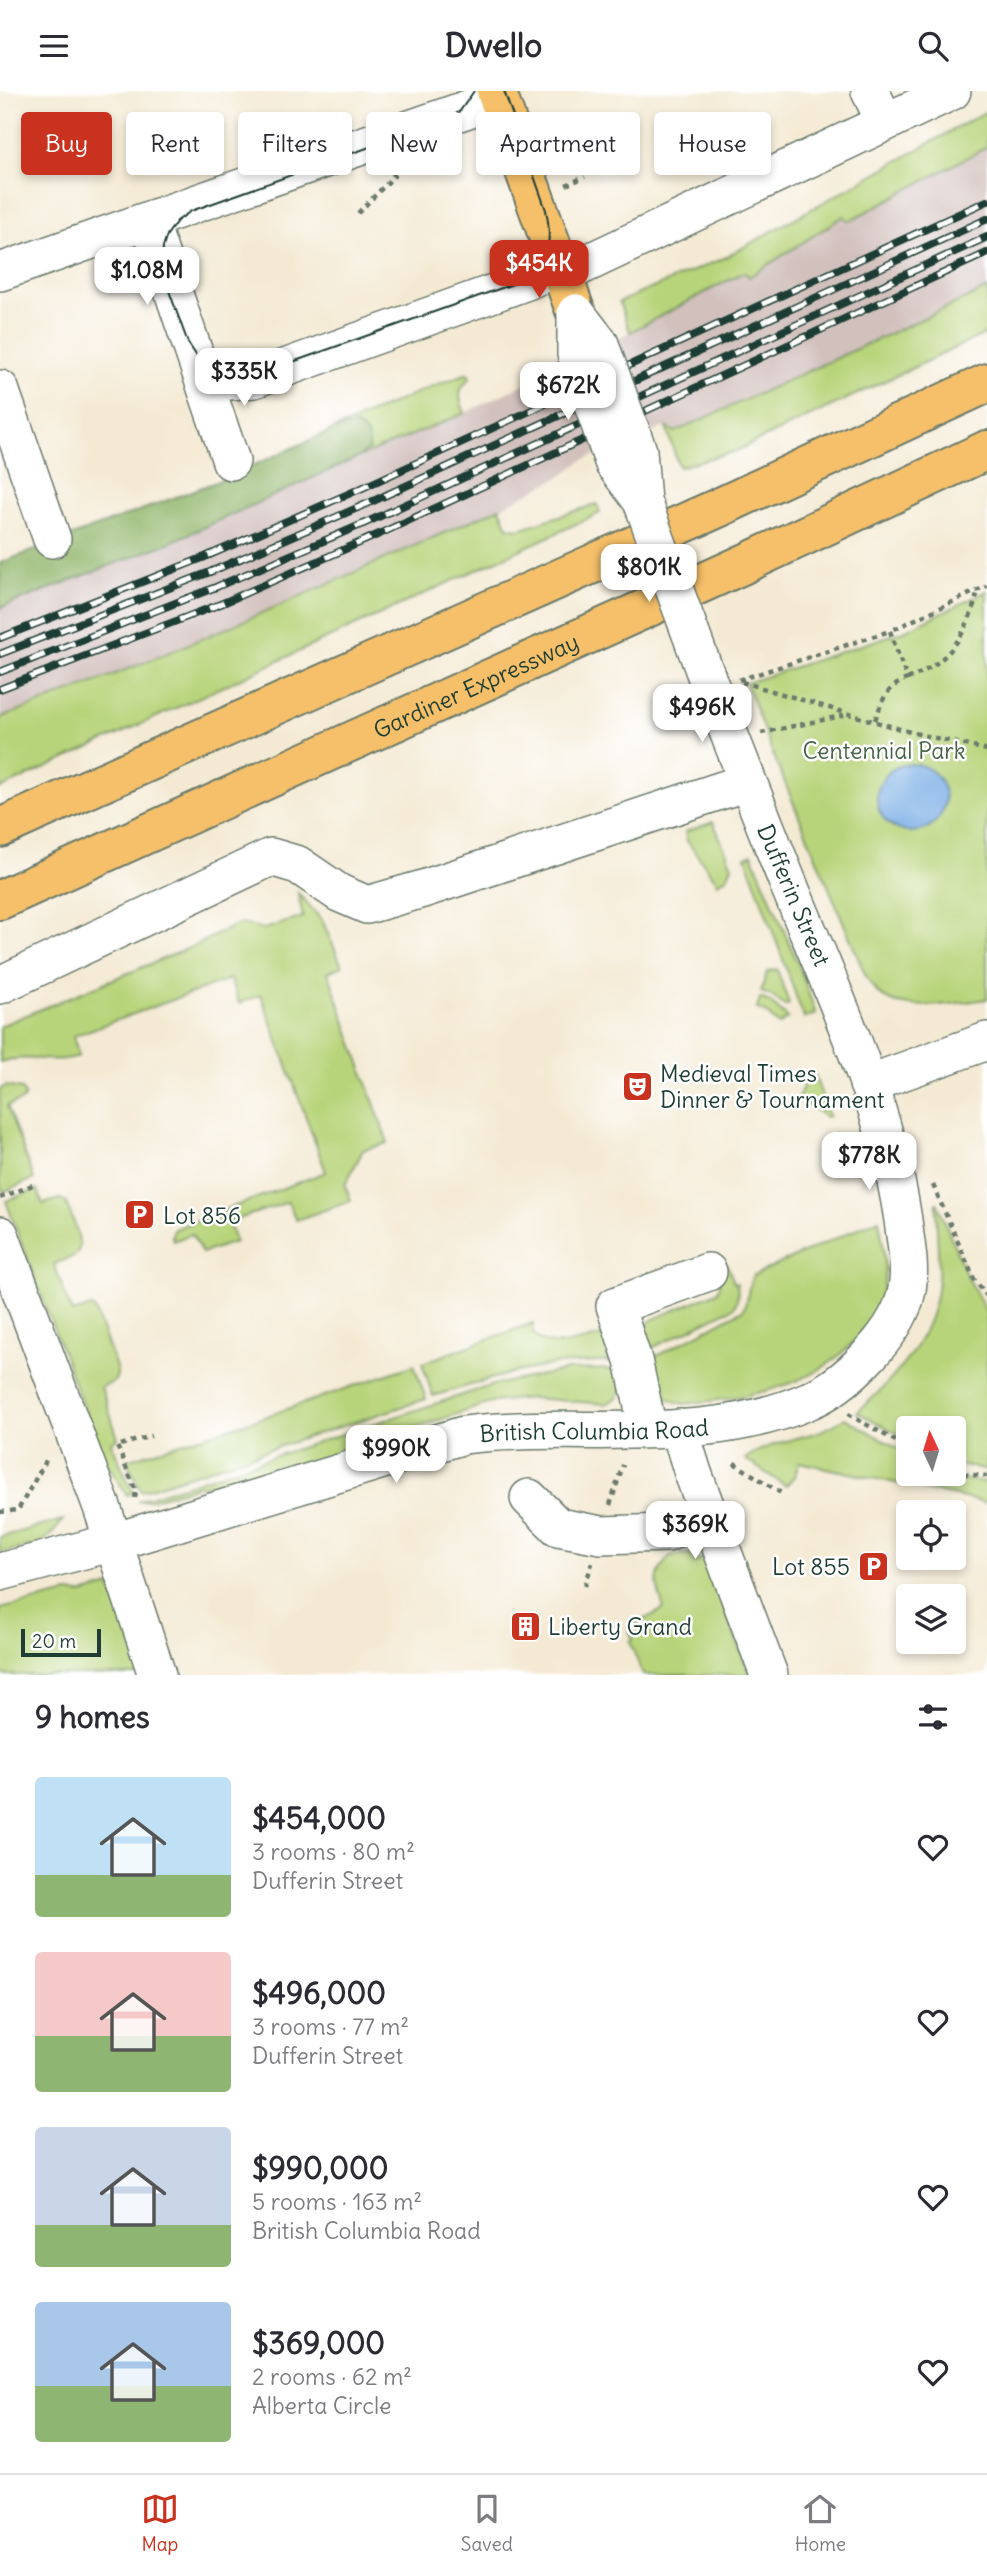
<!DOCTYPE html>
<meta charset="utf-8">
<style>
body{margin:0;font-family:Delius,sans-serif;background:#f7f7f7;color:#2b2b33;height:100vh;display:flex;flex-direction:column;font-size:26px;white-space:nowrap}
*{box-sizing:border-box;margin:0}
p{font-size:23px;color:#7c7c81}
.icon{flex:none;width:38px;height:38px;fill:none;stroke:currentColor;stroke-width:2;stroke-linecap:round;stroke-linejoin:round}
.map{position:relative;height:1584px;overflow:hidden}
.panel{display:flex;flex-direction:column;background:#fff;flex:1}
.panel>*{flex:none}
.guide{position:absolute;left:21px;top:21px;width:945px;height:63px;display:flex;gap:14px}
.needle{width:46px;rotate:356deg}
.controls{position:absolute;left:896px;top:1325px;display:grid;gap:14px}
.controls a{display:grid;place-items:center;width:70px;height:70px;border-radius:7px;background:#fff;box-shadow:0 4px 10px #0003;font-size:35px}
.scale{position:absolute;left:21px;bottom:18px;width:80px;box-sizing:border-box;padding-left:7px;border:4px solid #1f3d34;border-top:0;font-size:19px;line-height:24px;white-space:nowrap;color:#1f3d34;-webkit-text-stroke:5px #fff;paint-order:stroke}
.price{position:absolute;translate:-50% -60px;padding:0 16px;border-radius:14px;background:#fff;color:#222;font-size:23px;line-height:46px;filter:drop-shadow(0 2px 4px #0008)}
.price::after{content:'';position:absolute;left:50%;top:42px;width:21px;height:16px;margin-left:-10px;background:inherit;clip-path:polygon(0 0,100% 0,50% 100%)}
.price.selected{background:#c8321e;color:#fff}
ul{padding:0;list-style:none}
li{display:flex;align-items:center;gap:21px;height:175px;padding:0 35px}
li span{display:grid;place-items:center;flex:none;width:196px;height:140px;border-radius:7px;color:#555}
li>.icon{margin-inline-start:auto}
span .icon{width:84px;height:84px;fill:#fffc;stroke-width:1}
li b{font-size:30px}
h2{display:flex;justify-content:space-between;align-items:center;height:84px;padding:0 35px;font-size:30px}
.tag{padding:0 24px;border-radius:7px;background:#fff;box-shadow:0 4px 10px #0003;font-size:24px;line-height:63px}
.tag.selected{background:#c8321e;color:#fff}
header{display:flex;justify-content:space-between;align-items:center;height:91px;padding:0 35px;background:#fff;font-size:32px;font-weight:800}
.dock{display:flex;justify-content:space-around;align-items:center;height:98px;border-top:2px solid #e1e1e2;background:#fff;font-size:19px;color:#7c7c81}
.dock a{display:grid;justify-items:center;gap:4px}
.dock .selected{color:#c8321e}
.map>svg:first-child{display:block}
</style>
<header><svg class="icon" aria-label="menu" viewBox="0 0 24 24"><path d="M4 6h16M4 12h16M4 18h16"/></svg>Dwello<svg class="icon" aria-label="search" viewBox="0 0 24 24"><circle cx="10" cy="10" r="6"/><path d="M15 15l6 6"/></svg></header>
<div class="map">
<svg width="987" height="1584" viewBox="0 0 987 1584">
<rect width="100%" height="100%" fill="#fff"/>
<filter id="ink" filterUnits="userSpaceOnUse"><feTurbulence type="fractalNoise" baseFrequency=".0143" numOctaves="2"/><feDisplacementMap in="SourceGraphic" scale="14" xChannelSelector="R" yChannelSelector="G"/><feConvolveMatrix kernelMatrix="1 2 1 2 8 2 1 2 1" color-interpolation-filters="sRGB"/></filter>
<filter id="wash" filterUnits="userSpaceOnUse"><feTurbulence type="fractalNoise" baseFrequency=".00686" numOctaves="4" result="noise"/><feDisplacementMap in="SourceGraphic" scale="28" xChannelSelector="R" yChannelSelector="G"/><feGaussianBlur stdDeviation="1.57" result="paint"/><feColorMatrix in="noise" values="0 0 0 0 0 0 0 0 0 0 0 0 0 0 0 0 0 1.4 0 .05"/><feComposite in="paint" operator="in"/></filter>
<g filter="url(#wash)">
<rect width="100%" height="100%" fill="#f4ead4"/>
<path fill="#d1c0bc" d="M987,56V198L675,342L665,336L581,370L565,383L500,417L171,561L99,591L0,627V517L171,451L357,367L465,322L630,241L744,181L750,186L845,125L849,130Z"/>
<g fill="#b8d47a" stroke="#6c8857" stroke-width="2">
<path d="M987,20V56L849,130L844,125L749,186L744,181L630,241L619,211L724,167Z"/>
<path d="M987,198V242L736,360L679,376L666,336L675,341Z"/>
<path d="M468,282L470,287C457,299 458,306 465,322L357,367L369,358L355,334L333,339L430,296Z"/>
<path d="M597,413L600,422L0,698V627C170,566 334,490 500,417L508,436L519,438Z"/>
<path d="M987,500V908C959,912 902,923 879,903C867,892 861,873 855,859L772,661L746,592L904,540Z"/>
<path d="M713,731L732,775L727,786L718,792L687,750L685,741Z"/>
<path d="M752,763L799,875L816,923L804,927L746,766Z"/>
<path d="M298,802L322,829L342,875L328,881L388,1052L363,1059L345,1094L351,1110L296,1129L288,1111L229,1131L235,1151L202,1162L192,1143L173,1150L172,1145L174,1138L326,1081L261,904L239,912L230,888L73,945L79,965C55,974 29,962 0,971V935L194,855L240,832L264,838L303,826Z"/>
<path d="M777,878L789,913L785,915L772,905L761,901L767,881Z"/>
<path d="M760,907L770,911L788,927L779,934L765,921L757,918Z"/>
<path d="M814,982L829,1025L826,1026L798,1007L808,984Z"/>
<path d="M6,995L21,998L25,1004L23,1009L7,1015L34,1088L3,1101L0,1093V998Z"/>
<path d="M37,1098L43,1113L60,1108L66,1111C70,1123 87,1156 75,1164C70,1168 60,1170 54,1173L72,1222L92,1216L95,1219L117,1279C118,1292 111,1292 101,1296L118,1347L111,1351L133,1402L127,1404L100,1361L6,1110Z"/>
<path d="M937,1111L965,1181L987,1222V1380L954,1372V1337H908V1348L857,1321C897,1287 936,1242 938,1187C940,1161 935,1136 937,1111Z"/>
<path d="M879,1128C883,1153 888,1178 882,1203C879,1215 872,1226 865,1236C826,1295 749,1307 684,1313C659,1309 655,1291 647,1270L743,1219C749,1207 747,1196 754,1184Z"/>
<path d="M727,1173L734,1192H737C738,1202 739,1209 733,1217L644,1261L642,1242L651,1229L717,1201L720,1194L716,1177Z"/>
<path d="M533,1232V1242C548,1263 581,1249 603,1245L614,1257L620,1270L557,1273L511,1282L433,1305L422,1272Z"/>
<path d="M414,1274L426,1308L141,1400L126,1369L261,1327Z"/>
<path d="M621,1278L622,1298L618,1306L606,1313L531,1307L493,1311L259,1389L197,1395L151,1409L137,1410L493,1294L567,1279Z"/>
<path d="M845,1327L908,1363V1382L953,1383L967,1389L987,1391V1412L799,1371L795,1384L786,1395L745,1368C774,1346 816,1349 845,1327Z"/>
<path d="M63,1429C43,1458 33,1454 0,1462V1446Z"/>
<path d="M680,1463H691L695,1471L704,1467L750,1584H643L630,1551L633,1549L628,1537L664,1518C656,1494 652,1485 670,1465Z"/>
<path d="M110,1495L145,1584H0V1518L68,1502L82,1503Z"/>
</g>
<path fill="#92b66a" stroke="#587a4f" stroke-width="2" d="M355,334C366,340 370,345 369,358L357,367L171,451L0,517V472L216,391L333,339Z"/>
<circle fill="#77ace5" stroke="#4b748c" stroke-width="2" cx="911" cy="707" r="34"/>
</g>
<g filter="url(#ink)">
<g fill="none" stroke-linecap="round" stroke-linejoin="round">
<defs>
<g id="minor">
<path d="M870,0L885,31"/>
<path d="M149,130L231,370"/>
<path d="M0,181L499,7"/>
<path d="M562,184L952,0"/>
<path d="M202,283L230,290L254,288L527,190L559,175"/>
<path d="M0,298L52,448"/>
<path d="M0,894L271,766L298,774L339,802L367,814L423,798L747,691"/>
<path d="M868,993L987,950"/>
<path d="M0,1144L102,1416L157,1584"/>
<path d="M679,1337L693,1382L769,1584"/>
<path d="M648,1338L633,1269L615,1215L708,1181"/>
<path d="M529,1407L558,1436L601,1444L667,1442L707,1421"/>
<path id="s1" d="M0,1481L114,1451L464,1344C577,1330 702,1357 810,1309C846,1294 894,1245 905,1207C911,1186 908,1165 905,1144C890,1019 833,903 786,787C760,723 736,659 710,595"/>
</g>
<path id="major" d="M496,0L576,222"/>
<g id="highway">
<path d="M0,737L718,417L987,292"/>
<path id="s2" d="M0,809L742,474L987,359"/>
</g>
</defs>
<use href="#minor" stroke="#6a7a6c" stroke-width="40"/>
<use href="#major" stroke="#6a7a6c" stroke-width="42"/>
<use href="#highway" stroke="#6a7a6c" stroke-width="42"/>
<g stroke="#6a7a6c" stroke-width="4.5" stroke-dasharray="5 5" stroke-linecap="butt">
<path d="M566,94L585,86"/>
<path d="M358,122L394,85L392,75"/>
<path d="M907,588C950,572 968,542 978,499"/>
<path d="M739,589L890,540"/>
<path d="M742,591L910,641L987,659"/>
<path d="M875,629C883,609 885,597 907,588L890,540L987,495"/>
<path d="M761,642L851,623"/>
<path d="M933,1094L974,1188L987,1205"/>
<path d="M0,1107L35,1093"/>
<path d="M848,1323L908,1357"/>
<path d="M734,1372L781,1402"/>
<path d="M954,1380L960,1383L987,1385"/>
<path d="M135,1407L136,1400L117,1355L151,1345"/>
<path d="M610,1414L623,1374"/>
<path d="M0,1421L18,1419L48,1366"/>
<path d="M585,1495L592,1472"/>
</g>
<use href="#minor" stroke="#fff" stroke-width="37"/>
<use href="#major" stroke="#f6c06b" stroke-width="38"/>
<use href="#highway" stroke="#f6c06b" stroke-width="38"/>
<path stroke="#1f3d34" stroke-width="2" d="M474,0L460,20L448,28L191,120L177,130L167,144L163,156L162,170L164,186L188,252L198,267L215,282L229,287L253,285L513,193C547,175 554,157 546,119L504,0"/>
<defs>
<g id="rail">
<path d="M0,547L205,466L362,397L987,110"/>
<path d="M0,563L210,481L371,411L987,128"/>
<path d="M0,581L216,496L363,433L987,146"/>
<path d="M0,598L223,512L377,444L987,162"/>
</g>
</defs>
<use href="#rail" stroke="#1f3d34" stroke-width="8"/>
<use href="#rail" stroke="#fff" stroke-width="5" stroke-dasharray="16" stroke-linecap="butt"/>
<defs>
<g id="minor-bridge">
<path d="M576,222L600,253L603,262L638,360L642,410L710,595"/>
<path d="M576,222V263L584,288L614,373L642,410"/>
</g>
</defs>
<use href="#minor-bridge" stroke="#6a7a6c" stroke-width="40" stroke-linecap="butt"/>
<use href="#minor-bridge" stroke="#fff" stroke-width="37"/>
</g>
</g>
<defs>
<symbol id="theatre-square" viewBox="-11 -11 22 22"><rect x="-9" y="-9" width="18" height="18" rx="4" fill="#c8321e" stroke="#fff"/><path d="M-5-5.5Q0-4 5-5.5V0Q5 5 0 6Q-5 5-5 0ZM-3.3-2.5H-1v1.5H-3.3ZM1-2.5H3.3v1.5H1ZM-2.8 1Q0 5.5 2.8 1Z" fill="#fff"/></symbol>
<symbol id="parking-square" viewBox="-11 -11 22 22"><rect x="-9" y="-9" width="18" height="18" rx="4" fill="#c8321e" stroke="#fff"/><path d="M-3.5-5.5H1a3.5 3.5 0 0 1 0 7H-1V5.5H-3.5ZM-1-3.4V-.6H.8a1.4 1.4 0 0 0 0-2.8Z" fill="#fff"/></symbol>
<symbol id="building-square" viewBox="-11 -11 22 22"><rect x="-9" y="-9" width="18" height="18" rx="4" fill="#c8321e" stroke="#fff"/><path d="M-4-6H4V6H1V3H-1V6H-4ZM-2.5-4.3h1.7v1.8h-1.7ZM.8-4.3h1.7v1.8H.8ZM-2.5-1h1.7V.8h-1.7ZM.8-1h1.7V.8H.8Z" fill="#fff"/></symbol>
</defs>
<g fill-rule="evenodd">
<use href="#theatre-square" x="620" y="978" width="35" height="35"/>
<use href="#parking-square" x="122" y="1106" width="35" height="35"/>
<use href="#parking-square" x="856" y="1458" width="35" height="35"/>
<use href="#building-square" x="508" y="1518" width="35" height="35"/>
</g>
<g text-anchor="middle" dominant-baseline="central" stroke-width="5" stroke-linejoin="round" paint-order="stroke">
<g font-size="23" fill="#1f3d34" stroke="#fff">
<text stroke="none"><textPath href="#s2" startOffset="522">Gardiner Expressway</textPath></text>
<text transform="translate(794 804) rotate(67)">Dufferin Street</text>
<text stroke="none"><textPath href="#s1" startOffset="614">British Columbia Road</textPath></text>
</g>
<g font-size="23" fill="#456346" stroke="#fff">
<text x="884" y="659">Centennial Park</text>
</g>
<g font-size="23" fill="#1f3d34" stroke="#fff" text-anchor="start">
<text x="660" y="982">Medieval Times<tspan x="660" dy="26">Dinner &amp; Tournament</tspan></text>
<text x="163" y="1124">Lot 856</text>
<text x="850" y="1475" text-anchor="end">Lot 855</text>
<text x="548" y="1535">Liberty Grand</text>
</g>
</g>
</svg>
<div class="controls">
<a><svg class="needle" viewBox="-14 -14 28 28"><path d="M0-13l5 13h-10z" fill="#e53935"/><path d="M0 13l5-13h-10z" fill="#7c7c81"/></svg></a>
<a><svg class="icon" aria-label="locate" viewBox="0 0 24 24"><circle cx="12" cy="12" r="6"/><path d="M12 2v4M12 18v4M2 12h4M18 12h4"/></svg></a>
<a><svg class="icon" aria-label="layers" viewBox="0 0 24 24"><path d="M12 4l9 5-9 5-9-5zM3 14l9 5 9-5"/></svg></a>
</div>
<div class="scale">20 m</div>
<b class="price selected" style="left:539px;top:209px">$454K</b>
<b class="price" style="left:147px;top:216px">$1.08M</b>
<b class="price" style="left:244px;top:317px">$335K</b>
<b class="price" style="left:568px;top:331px">$672K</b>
<b class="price" style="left:649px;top:513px">$801K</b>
<b class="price" style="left:702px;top:653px">$496K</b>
<b class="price" style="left:869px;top:1101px">$778K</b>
<b class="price" style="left:396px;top:1394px">$990K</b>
<b class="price" style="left:695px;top:1470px">$369K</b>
<div class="guide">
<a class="tag selected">Buy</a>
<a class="tag">Rent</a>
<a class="tag">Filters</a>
<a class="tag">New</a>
<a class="tag">Apartment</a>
<a class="tag">House</a>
</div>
</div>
<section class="panel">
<h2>9 homes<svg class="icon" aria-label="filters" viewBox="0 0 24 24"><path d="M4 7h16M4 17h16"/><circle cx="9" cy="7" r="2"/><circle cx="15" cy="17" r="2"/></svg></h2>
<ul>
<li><span style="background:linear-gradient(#bfe0f5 70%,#8fb573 0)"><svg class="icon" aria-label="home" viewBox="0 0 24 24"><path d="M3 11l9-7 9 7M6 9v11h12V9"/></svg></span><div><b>$454,000</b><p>3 rooms · 80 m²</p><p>Dufferin Street</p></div><svg class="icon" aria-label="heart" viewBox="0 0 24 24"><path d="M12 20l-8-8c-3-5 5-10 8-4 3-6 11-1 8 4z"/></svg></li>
<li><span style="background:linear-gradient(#f6c9c9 60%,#8fb573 0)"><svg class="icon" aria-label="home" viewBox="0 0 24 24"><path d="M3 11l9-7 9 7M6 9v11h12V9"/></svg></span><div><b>$496,000</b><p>3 rooms · 77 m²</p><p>Dufferin Street</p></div><svg class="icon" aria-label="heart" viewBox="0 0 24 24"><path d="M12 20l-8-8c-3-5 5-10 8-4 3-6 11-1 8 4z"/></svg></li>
<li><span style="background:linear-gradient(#c9d6e8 70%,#8fb573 0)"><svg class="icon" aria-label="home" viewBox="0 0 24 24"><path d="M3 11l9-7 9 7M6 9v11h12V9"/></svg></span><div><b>$990,000</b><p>5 rooms · 163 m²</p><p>British Columbia Road</p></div><svg class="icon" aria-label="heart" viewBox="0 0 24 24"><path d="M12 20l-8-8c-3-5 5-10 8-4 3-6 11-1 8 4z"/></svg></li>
<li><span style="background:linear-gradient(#a9c7e8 60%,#8fb573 0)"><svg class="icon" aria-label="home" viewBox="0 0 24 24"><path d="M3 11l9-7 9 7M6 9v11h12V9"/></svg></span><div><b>$369,000</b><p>2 rooms · 62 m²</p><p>Alberta Circle</p></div><svg class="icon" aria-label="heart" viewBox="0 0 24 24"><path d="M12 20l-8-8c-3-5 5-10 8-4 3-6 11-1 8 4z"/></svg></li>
</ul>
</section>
<nav class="dock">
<a class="selected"><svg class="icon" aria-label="map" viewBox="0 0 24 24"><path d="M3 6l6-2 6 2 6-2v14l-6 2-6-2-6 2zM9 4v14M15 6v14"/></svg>Map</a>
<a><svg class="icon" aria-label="saved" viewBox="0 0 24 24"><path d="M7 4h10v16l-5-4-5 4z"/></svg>Saved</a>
<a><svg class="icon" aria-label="home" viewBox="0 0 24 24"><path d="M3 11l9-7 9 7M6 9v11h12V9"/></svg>Home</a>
</nav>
